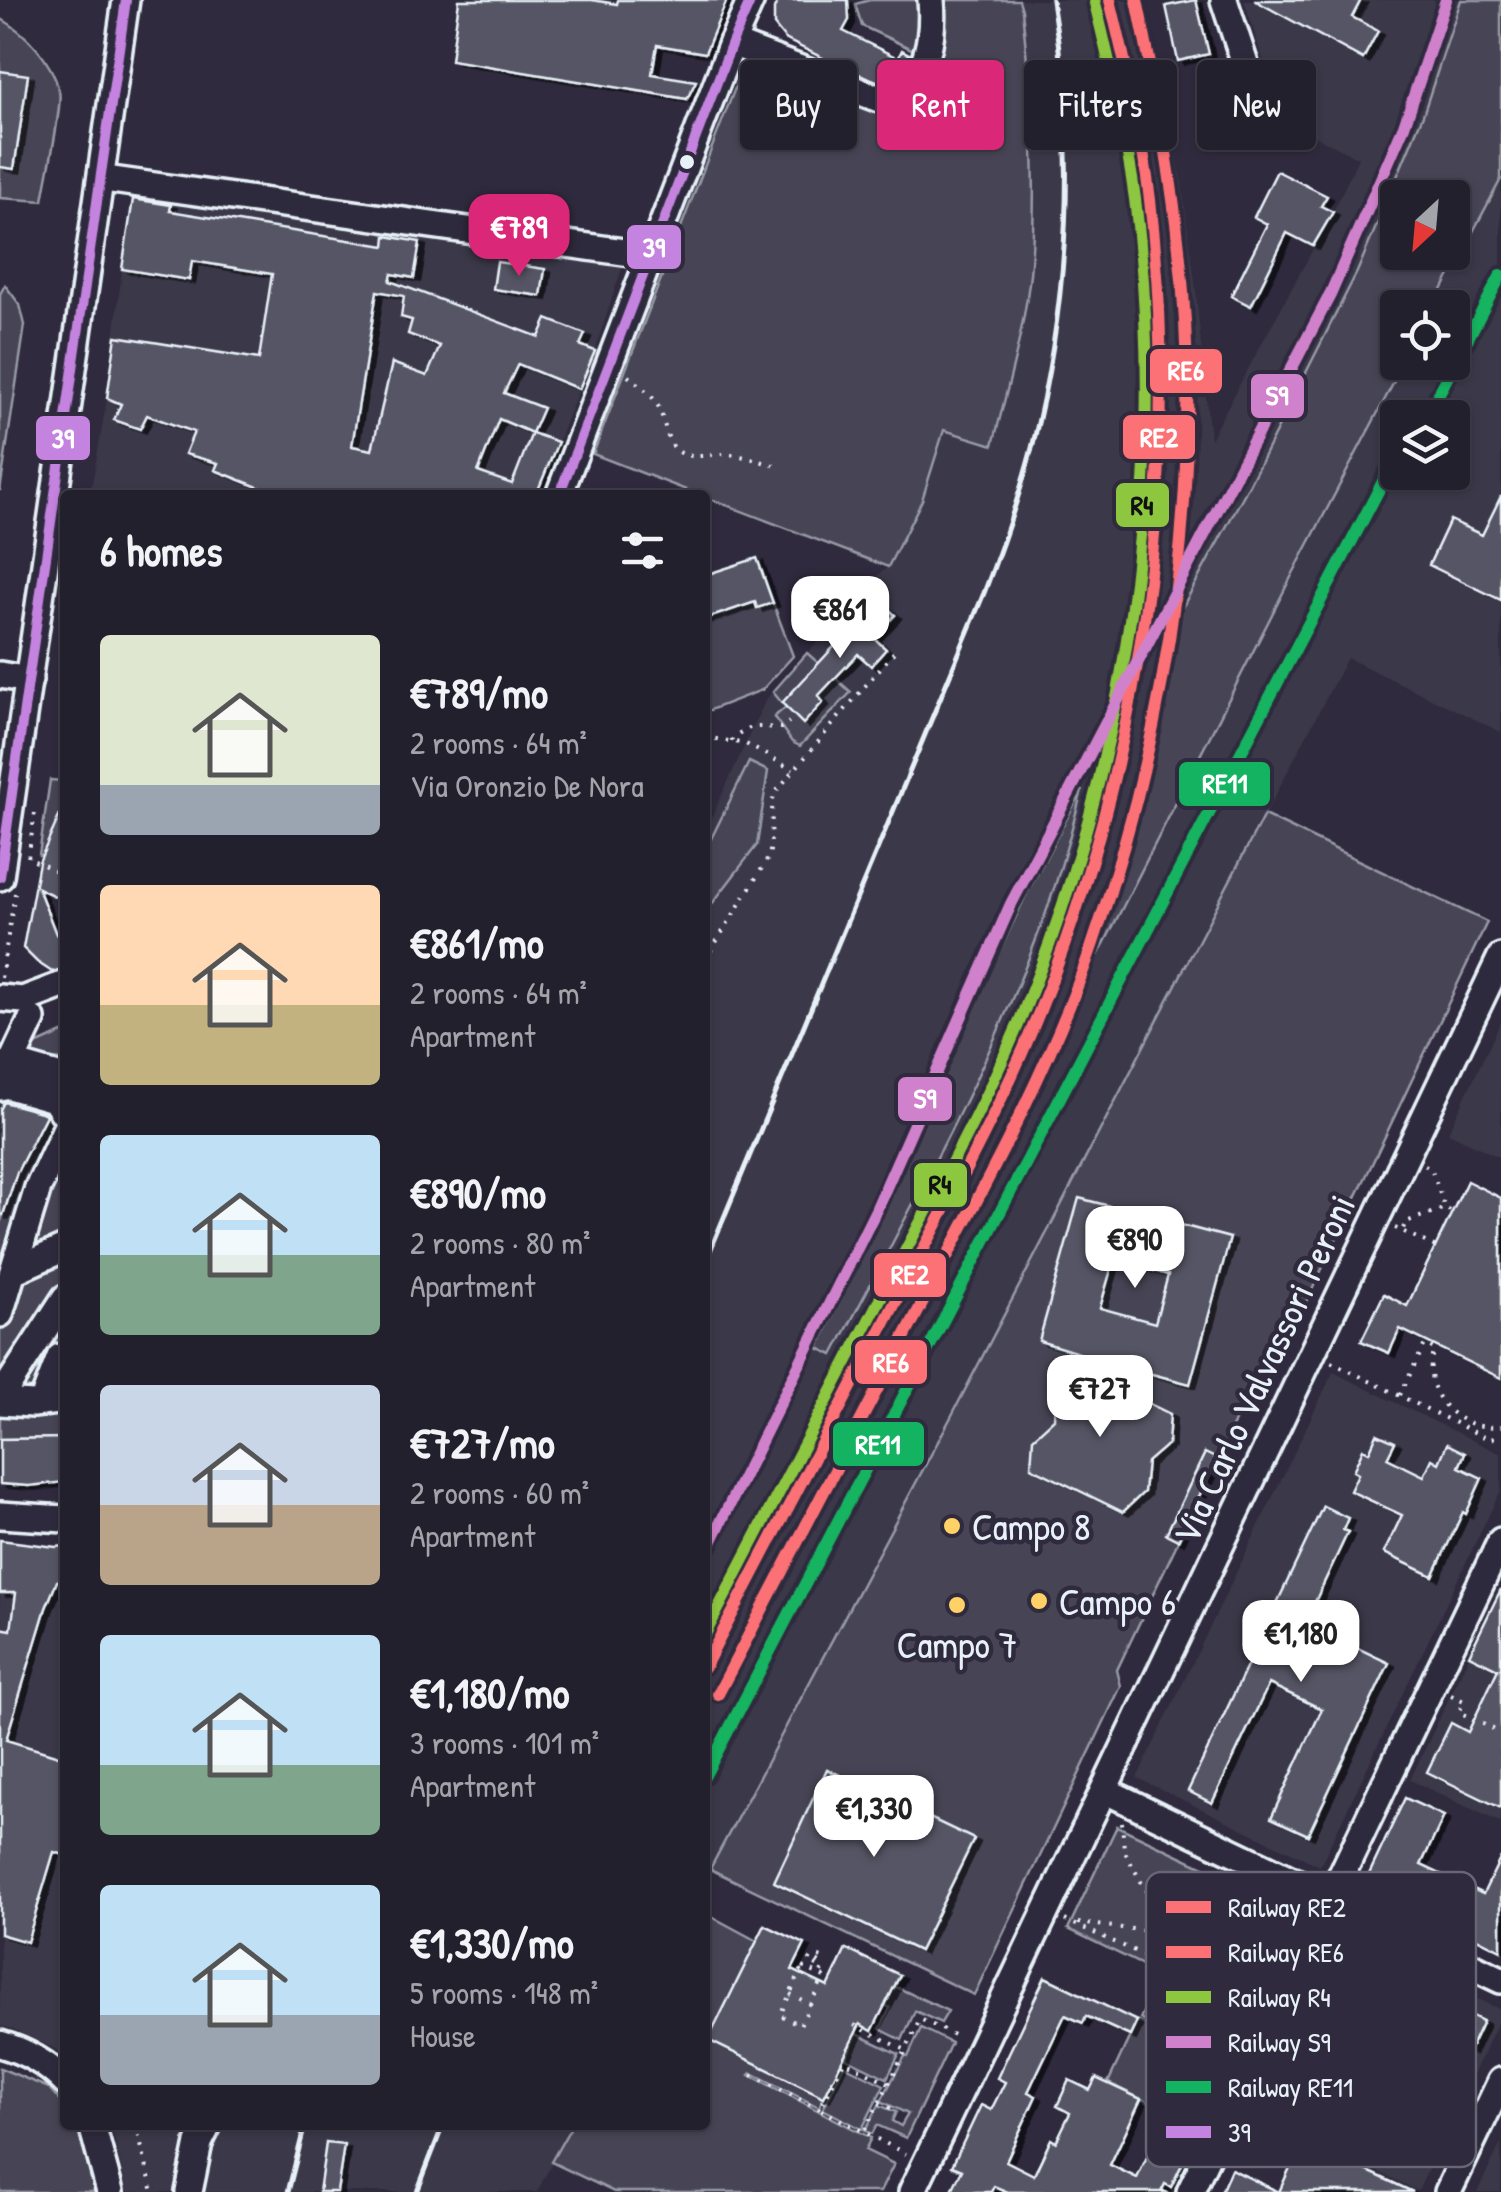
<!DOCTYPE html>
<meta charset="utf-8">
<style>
body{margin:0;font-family:"Patrick Hand",sans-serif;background:#2f2d3a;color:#f1f3f6;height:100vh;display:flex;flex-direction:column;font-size:38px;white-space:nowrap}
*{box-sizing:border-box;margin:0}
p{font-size:32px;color:#a3a3aa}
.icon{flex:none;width:55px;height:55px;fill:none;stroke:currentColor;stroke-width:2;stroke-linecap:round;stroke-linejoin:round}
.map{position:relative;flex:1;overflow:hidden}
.panel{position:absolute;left:60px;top:490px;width:650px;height:1640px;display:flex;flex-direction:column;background:#23202e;border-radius:10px;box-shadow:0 2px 8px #0004,0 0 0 2px #403e4a}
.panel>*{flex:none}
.hud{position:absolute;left:740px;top:60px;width:610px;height:90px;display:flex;gap:20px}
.needle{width:65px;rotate:206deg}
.tools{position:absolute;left:1380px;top:180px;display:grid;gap:20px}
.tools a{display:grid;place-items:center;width:90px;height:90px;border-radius:10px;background:#23202e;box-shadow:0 2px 8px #0004,0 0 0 2px #403e4a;font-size:50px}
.price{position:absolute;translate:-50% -85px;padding:0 22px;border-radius:20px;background:#fff;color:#222;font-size:32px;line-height:65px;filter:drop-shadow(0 2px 5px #0008)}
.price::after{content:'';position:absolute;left:50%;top:60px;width:30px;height:22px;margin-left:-15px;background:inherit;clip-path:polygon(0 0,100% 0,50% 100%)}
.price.selected{background:#db2777;color:#fff}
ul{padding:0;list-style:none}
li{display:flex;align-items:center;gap:30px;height:250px;padding:0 40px}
li span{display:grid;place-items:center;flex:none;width:280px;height:200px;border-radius:10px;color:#555}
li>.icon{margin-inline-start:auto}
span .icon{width:120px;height:120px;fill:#fffc;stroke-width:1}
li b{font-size:42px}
h2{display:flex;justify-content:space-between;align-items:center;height:120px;padding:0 40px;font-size:42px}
.chip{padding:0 35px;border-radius:10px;background:#23202e;box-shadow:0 2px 8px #0004,0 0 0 2px #403e4a;font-size:35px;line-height:90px}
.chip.selected{background:#db2777;color:#fff}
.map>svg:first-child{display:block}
</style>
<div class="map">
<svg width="1501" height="2192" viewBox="0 0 1501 2192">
<defs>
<filter id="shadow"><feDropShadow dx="6" dy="3.5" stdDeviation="0" flood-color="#0009"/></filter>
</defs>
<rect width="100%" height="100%" fill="#2f2a3d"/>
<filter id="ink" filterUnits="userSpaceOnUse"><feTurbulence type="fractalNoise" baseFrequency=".01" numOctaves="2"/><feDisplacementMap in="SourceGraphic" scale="20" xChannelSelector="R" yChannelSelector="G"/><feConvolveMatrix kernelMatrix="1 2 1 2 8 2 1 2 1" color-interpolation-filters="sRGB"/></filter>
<g filter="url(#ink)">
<g fill="#3b3749" fill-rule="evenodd">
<path d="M1019,0H1141L1163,80L1181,177L1195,282L1210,439L1333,212L1358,158L1282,120L1244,0H1461L1423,115L1357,272L1248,487L1169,632L1148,735L1120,841L1081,956L1048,1041L1054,1043L1289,581L1404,363L1452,362V308L1433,307L1501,179V732L1347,658L951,1417L705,1882V831L766,699L876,577L888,567L922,500L944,429L993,444L1017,351L1030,268L1035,182L1030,84ZM1398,418H1452V472H1398ZM1080,795L1060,872L1019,982L932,1167L832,1355L818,1348L893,1191L981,991L1027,893Z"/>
<path d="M143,196L615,263L622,268L595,351L536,495H90L107,398L122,269L133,198Z"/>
<path d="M1501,1021V1158L1448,1133Z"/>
<path d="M1333,1372L1501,1454V1490L1320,1866L1137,1778Z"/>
<path d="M0,1539L56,1547L65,1546V2057L61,2052L13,2029L0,2026Z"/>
<path d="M1501,1589V1823L1410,1780Z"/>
<path d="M1337,1933L1501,2010V2016L1418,2191L1252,2111Z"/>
<path d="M111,2125H572L537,2192H127Z"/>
<path d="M1501,2143V2192H1477Z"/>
</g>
<g fill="#464455" stroke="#979aa6" stroke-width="2.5" fill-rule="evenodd">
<path d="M870,0H923L918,52L862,26L855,4Z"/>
<path d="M938,0H1019L1022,10C1031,95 1038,179 1031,264C1026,325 1008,385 993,445L944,430L922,500L888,567L705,497V495H699L593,454L747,57L922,126L928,111L911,102Z"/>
<path d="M1461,0H1501V179L1433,307L1398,308V362L1404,363L1289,581L1053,1044L1048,1041L1081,956L1120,841L1148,735L1169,632L1248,487L1357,272L1423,115ZM1398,198H1452V252H1398Z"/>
<path d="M0,18C26,33 52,60 59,91C63,105 46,181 43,201L0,198Z"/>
<path d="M5,285L20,305L25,325L0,491V294Z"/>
<path d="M755,602L757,608L773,603L793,656L762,690L705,712V619Z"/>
<path d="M807,653L851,692L800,746L792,742L774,717L786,707L804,723L823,701L807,677L782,703L773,692Z"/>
<path d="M749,762L768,771L757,845L705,913V851Z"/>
<path d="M50,780L65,781V804L43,855H39Z"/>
<path d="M1082,790C1070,837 1057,884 1040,929C985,1077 906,1216 833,1355L818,1348L893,1191L981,991L1027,893Z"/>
<path d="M1264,815L1487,922L1303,1309L1285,1316L1117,1670L1121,1686L974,1995L710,1869L951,1417Z"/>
<path d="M65,1032V1060L27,1057L31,1047Z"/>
<path d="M53,1101L57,1120L0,1284V1224L17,1172Z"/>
<path d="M65,1130V1400L0,1402V1314Z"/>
<path d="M65,1412V1438L0,1439V1419L2,1415Z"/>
<path d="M1117,1826L1301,1913L1231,2063L1140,2019L1161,1974L1068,1929Z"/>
<path d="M705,1913L757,1941L709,2041L824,2097L819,2107L752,2073L750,2075L871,2138L865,2150L894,2164L880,2192H614L551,2162L572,2125H705Z"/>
<path d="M894,1986L948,2011L941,2023L915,2011L902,2040L880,2029L890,2008L885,2005Z"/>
<path d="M1137,2021L1172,2038L1155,2074L1180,2087L1168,2112L1108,2083Z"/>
<path d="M921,2028L951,2043L906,2138L877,2125L872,2134L865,2131L879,2105L896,2112L892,2121L901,2126L908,2114L881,2101L905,2056L908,2057Z"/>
<path d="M857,2034L899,2054L887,2078L846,2058Z"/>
<path d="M844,2065L884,2085L862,2129L823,2109Z"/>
<path d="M0,2068L49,2088L65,2107V2125H78L96,2192H0Z"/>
</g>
<g fill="#575565" stroke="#e8f1f8" stroke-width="2.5" fill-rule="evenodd" filter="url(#shadow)">
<path d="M459,0H592L617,4L618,0H727L705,53L657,45L652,74L696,81L687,99L451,60Z"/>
<path d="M778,0H848L849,20L843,31L898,58L902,50L909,54L895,88L843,68L785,39L774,25V9Z"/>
<path d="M1196,0L1209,54L1178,61L1166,6Z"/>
<path d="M1254,0H1361L1352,17L1378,31L1363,59Z"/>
<path d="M0,71L28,75L14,169L0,167Z"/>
<path d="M1277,171L1327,196L1321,206L1333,212L1313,246L1287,233L1251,306L1231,296L1267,224L1254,217Z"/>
<path d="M133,199L171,205L170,211L385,246L386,236L420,242L414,278L392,274L390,281L539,337L547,319L585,334L580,345L595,351L579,389L518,364L504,393L543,408L532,433L558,442L536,495H278L215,470L218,463L185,454L194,432L147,415L140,429L114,420L121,404L107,398L116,336L259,359L272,274L192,261L189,280L122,269ZM377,291L404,296L401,317L412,320L408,334L440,346L427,376L392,363L372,450L352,446ZM499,419L532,433L512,484L478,472Z"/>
<path d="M497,262L545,269L541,296L493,289Z"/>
<path d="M1501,496V600L1429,565L1450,520L1482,535Z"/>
<path d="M757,558L773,603L757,608L755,602L705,619V575Z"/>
<path d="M878,599L895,615L874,638L886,649L871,666L858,654L818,696L823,702L803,724L782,703Z"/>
<path d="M65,803V901L38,888L56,934L65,930V968L52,972L37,962L23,948L39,862Z"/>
<path d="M4,1102L44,1113L46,1115L17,1172L3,1215H0V1110Z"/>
<path d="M1467,1181L1501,1198V1378L1400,1329L1389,1353L1361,1341L1384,1294L1407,1306Z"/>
<path d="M1079,1198L1230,1238L1190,1384L1091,1358L1092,1357L1039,1341ZM1114,1259L1168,1275L1155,1323L1100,1308Z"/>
<path d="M1078,1369L1170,1414L1168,1444L1147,1462L1144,1492L1123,1512L1031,1467L1033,1438L1054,1419L1056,1388Z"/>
<path d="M1377,1434L1395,1442L1387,1458L1424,1476L1432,1459L1439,1463L1447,1444L1465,1453L1459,1467L1482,1478L1466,1514L1463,1512L1433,1576L1384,1553L1402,1515L1350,1491L1358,1474L1353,1471L1363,1449L1369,1452Z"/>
<path d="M65,1438V1482L29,1486L0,1484V1439Z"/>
<path d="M1205,1453L1217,1459L1178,1540L1166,1534Z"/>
<path d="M1323,1506L1348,1518L1343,1530L1348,1532L1305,1623L1389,1663L1308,1835L1271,1818L1322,1709L1269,1684L1212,1803L1188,1791Z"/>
<path d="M0,1540L56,1547L65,1546V1579L57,1581L46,1608L6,1740L65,1758V1855L54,1852L27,1942L0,1934V1628L11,1630L16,1593H0Z"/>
<path d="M1501,1589V1808L1427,1772L1451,1723L1468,1732L1498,1669L1469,1655Z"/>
<path d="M827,1769L974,1839L919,1951L774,1882Z"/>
<path d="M1405,1798L1444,1816L1421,1865L1483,1894L1501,1857V1950L1465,1932L1466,1929L1403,1899L1401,1903L1364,1885Z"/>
<path d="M765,1925L805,1944L792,1970L828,1987L846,1949L900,1975L872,2031L860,2024L824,2097L708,2040Z"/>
<path d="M1349,1957L1483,2021L1469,2051L1450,2042L1398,2150L1353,2128L1404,2020L1388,2013L1389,2010L1336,1985Z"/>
<path d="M1045,1977L1137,2021L1130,2036L1086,2016L1083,2023L1065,2015L1028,2092L1036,2096L1006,2161L1034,2175L1051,2139L1056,2142L1070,2113L1057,2106L1069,2080L1090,2090L1096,2078L1141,2099L1110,2165L1137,2178L1180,2087L1155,2075L1172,2038L1229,2066L1171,2187L1165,2184L1162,2190L1165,2192H1008L994,2186L991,2192H951L962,2170L952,2166L981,2105L991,2110L1005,2082L997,2078Z"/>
<path d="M326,2143L344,2145L337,2192H319Z"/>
<path d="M1297,2152L1337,2170L1342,2159L1413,2192H1221L1231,2169L1279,2192Z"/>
</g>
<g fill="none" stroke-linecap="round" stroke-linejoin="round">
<defs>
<g id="minor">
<path d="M1224,0L1262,116"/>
<path d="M732,43L903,108C923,67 935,47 931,0"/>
<path d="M112,180L631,253"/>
<path d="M559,495L732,43L751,0"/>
<path d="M0,675L29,680"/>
<path d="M0,877L126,0"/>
<path d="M0,998L23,1000L65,984"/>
<path d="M13,1063L65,1078"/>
<path d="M2,1084L54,1099L65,1115"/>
<path d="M0,1087L32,1019"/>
<path d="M13,1271L65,1248"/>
<path d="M0,1314L38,1188L65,1130"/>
<path d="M0,1398L65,1298"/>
<path d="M0,1402L33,1404L65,1400"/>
<path d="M42,1403L60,1357"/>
<path d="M0,1515L65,1519"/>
<path d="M1104,1790L1501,1980"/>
<path d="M0,2044C25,2051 47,2063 65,2082"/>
<path d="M92,2125L110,2192"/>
<path d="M189,2192L199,2143L208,2125"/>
<path d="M912,2192L1501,957"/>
<path d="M1190,2192L1501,1541"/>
<path d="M1448,2192L1501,2081"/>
</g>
</defs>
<use href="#minor" stroke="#e8f1f8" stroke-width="32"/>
<g stroke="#e8f1f8" stroke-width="4" stroke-dasharray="2.5 8" stroke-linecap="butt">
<path d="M628,376C638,384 650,392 657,404C666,419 664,444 681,453C695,460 714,453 729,454C745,456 760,461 776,466"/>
<path d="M705,737L746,744L793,770"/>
<path d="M731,741C747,723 758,727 781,728L789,722"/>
<path d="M35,813L28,858L65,875"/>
<path d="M705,960L769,857C773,836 770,815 774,794L894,652"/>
<path d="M1,978L15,893"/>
<path d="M1425,1165L1431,1168L1445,1208L1452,1212"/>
<path d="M1395,1228L1402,1231L1406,1222L1445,1208"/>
<path d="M1404,1232L1436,1247"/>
<path d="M1331,1362L1488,1439L1501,1437"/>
<path d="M1400,1395L1425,1344L1434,1349C1419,1392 1457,1433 1501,1426"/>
<path d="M1451,1695L1464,1701L1459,1712L1501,1733"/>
<path d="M1122,1822L1124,1850L1173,1941L1194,2010L1209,2028L1235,2049"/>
<path d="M1248,1889V1919"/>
<path d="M1065,1920L1182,1972"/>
<path d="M1078,1923L1168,1933"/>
<path d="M1174,1940L1248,1888"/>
<path d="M819,1957L823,1958L820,1963L811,1958L809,1962L823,1969L820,1975"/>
<path d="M803,1967L824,1977L800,2025L780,2015Z"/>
<path d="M790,1994L818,2008"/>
<path d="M854,2025L906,2050L920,2019L960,2038"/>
<path d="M1225,2041L1228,2009L1239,1976"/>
<path d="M752,2075L820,2109"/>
<path d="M889,2083L844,2061L820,2109L906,2154"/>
<path d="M879,2103L897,2111"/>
<path d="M136,2125L153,2192"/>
<path d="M865,2130L906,2050"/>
</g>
<use href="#minor" stroke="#2f2a3d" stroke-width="25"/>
<g stroke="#e8f1f8" stroke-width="5">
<path d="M705,1263L984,593C1002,546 1019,498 1032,448C1069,302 1077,149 1052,0"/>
<path d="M705,1634C770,1511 834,1388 899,1264C953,1162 1009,1059 1049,950C1138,714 1167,455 1136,205C1128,136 1113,67 1096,0"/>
<path d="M288,2192L305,2125"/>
<path d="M417,2192L443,2125"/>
</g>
<defs>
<g id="bus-1">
<path d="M559,495L732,43L751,0"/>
<path d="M0,877L126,0"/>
</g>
</defs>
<use href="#bus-1" stroke="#2f2a3d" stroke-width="18"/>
<use href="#bus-1" stroke="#c483df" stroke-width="10"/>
<defs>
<path id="rail-1" d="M705,1666C771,1540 837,1414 903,1288C951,1197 1002,1106 1040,1010C1142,753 1182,475 1150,200C1142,133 1126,66 1110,0"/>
<path id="rail-2" d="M718,1694C787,1563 854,1432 923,1302C985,1185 1050,1068 1093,943C1172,716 1206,471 1177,231C1168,153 1153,77 1137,0"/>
<path id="rail-3" d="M705,1634C767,1516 828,1398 890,1280C937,1190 987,1102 1025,1008C1128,754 1169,472 1135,199C1126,133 1111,68 1095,3"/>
<path id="rail-4" d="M705,1554L876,1210L1011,904L1330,295L1404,126L1446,0"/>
<g id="rail-5">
<path d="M1426,418L1501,275"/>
<path d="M705,1775L1398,453"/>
</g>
</defs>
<use href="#rail-1" stroke="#2f2a3d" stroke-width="20"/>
<use href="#rail-2" stroke="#2f2a3d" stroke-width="20"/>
<use href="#rail-3" stroke="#2f2a3d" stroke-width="20"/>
<use href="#rail-4" stroke="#2f2a3d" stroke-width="20"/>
<use href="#rail-5" stroke="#2f2a3d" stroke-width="20"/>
<use href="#rail-1" stroke="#fc7176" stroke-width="12"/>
<use href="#rail-2" stroke="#fc7176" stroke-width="12"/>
<use href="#rail-3" stroke="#8dc63f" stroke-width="12"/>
<use href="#rail-4" stroke="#d081cb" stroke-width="12"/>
<use href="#rail-5" stroke="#13b361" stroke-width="12"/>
</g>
</g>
<circle fill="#e8f1f8" stroke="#2f2a3d" stroke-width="4" cx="687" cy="162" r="9"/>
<g fill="#ffd166" stroke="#2f2a3d" stroke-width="4">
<circle cx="952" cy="1526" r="10"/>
<circle cx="1039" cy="1601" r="10"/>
<circle cx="957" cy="1605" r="10"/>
</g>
<g text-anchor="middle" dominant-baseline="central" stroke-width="9" stroke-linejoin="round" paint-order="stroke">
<g font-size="38" fill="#e8f1f8" stroke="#2f2a3d">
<text transform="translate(1263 1369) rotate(-65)">Via Carlo Valvassori Peroni</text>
</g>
<g font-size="38" fill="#e8f1f8" stroke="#2f2a3d" text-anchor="start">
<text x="972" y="1526">Campo 8</text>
<text x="1059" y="1601">Campo 6</text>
<text x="957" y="1644" text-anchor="middle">Campo 7</text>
</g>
</g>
<rect x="1146" y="1872" width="330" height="295" rx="15" fill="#2f2a3d" stroke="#666675" stroke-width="2.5"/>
<rect x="1166" y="1901" width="45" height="12" fill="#fc7176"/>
<rect x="1166" y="1946" width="45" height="12" fill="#fc7176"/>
<rect x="1166" y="1991" width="45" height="12" fill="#8dc63f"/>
<rect x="1166" y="2036" width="45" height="12" fill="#d081cb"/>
<rect x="1166" y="2081" width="45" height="12" fill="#13b361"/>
<rect x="1166" y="2126" width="45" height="12" fill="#c483df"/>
<g font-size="28" fill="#e8f1f8">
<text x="1228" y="1917">Railway RE2</text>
<text x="1228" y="1962">Railway RE6</text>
<text x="1228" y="2007">Railway R4</text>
<text x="1228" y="2052">Railway S9</text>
<text x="1228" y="2097">Railway RE11</text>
<text x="1228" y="2142">39</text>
</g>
<g stroke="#2f2a3d" stroke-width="4">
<rect x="625" y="223" width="58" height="48" rx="10" fill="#c483df"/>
<rect x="1148" y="347" width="76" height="48" rx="10" fill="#fc7176"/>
<rect x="1249" y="372" width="57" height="48" rx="10" fill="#d081cb"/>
<rect x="1121" y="413" width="76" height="48" rx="10" fill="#fc7176"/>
<rect x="34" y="414" width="58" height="48" rx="10" fill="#c483df"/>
<rect x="1114" y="481" width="57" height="48" rx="10" fill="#8dc63f"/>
<rect x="1177" y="760" width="95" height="48" rx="10" fill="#13b361"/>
<rect x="896" y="1075" width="58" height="48" rx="10" fill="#d081cb"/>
<rect x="912" y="1161" width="57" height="48" rx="10" fill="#8dc63f"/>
<rect x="872" y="1251" width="76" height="48" rx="10" fill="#fc7176"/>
<rect x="853" y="1338" width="76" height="48" rx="10" fill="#fc7176"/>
<rect x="831" y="1420" width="95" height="48" rx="10" fill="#13b361"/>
</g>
<g font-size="28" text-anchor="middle" font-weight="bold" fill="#fff">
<text x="654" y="257">39</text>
<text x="1186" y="380">RE6</text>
<text x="1277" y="405">S9</text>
<text x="1159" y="447">RE2</text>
<text x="63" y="448">39</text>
<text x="1225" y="793">RE11</text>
<text x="925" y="1108">S9</text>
<text x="910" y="1284">RE2</text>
<text x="891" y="1372">RE6</text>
<text x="878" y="1454">RE11</text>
</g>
<g font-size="28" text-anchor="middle" font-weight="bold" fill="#111">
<text x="1142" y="515">R4</text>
<text x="940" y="1194">R4</text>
</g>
</svg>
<div class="tools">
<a><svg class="needle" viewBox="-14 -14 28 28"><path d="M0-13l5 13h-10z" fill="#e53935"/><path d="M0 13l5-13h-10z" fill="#a3a3aa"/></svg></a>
<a><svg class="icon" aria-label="locate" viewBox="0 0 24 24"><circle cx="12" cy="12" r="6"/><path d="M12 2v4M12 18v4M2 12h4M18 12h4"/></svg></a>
<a><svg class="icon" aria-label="layers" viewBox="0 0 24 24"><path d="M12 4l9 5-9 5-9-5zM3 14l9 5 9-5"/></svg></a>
</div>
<b class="price selected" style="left:519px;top:279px">€789</b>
<b class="price" style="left:840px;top:661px">€861</b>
<b class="price" style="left:1135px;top:1291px">€890</b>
<b class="price" style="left:1100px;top:1440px">€727</b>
<b class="price" style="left:1301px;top:1685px">€1,180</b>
<b class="price" style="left:874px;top:1860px">€1,330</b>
<div class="hud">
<a class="chip">Buy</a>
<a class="chip selected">Rent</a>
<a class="chip">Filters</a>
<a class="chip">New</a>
</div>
<section class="panel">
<h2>6 homes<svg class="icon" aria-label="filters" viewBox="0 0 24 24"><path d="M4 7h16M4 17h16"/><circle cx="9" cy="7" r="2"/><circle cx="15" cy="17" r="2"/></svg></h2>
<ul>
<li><span style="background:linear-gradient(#dfe7d0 75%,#9aa5b1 0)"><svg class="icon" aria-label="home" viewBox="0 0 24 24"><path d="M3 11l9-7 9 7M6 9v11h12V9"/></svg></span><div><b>€789/mo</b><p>2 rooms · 64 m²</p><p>Via Oronzio De Nora</p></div></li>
<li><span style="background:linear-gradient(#ffd9b3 60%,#c2b280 0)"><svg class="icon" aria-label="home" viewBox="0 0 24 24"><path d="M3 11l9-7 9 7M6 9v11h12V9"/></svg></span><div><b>€861/mo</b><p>2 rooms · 64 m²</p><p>Apartment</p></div></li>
<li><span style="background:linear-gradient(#bfe0f5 60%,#7fa58c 0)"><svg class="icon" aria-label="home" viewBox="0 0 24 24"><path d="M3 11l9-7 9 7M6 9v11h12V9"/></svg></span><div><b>€890/mo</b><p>2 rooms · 80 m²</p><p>Apartment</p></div></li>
<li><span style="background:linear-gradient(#c9d6e8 60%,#b9a48a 0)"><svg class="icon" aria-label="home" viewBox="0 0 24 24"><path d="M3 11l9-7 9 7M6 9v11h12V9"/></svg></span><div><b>€727/mo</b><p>2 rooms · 60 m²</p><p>Apartment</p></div></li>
<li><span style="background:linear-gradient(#bfe0f5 65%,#7fa58c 0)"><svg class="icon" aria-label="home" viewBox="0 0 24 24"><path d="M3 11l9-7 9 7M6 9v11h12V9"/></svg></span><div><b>€1,180/mo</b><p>3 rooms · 101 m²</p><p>Apartment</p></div></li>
<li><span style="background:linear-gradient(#bfe0f5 65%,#9aa5b1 0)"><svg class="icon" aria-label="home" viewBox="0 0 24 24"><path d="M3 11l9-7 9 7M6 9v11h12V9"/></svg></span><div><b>€1,330/mo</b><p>5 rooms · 148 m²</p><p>House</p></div></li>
</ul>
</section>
</div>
